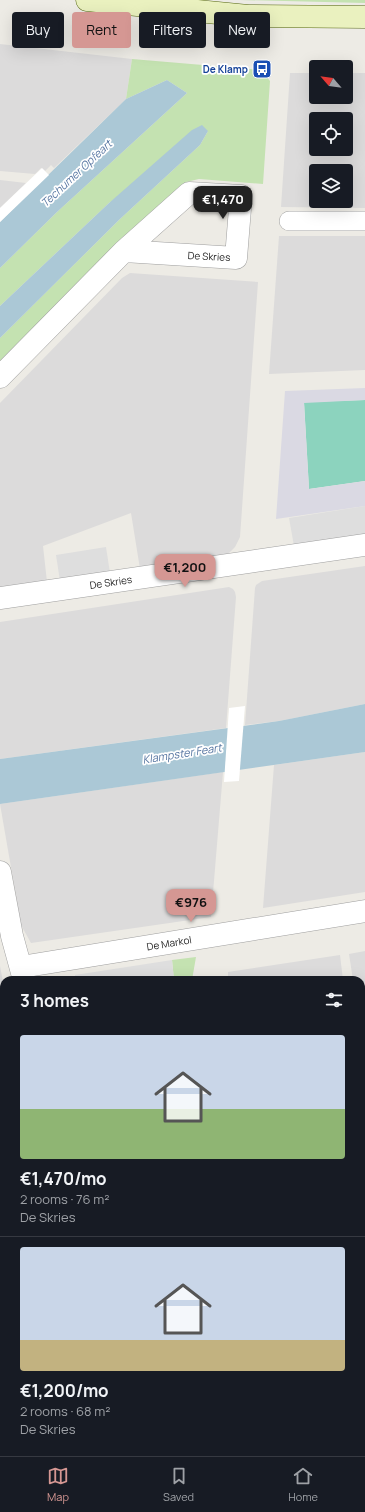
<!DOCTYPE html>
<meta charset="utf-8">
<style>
body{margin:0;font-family:Manrope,sans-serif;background:#242831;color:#f1f3f6;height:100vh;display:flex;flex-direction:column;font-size:15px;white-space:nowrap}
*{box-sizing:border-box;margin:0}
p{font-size:13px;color:#9ea1a6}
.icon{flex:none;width:22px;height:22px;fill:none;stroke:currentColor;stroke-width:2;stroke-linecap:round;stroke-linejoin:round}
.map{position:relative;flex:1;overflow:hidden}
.drawer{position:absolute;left:0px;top:976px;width:365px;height:480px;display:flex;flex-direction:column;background:#171b24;border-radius:12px 12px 0 0;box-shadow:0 4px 16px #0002}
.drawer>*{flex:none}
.guide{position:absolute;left:12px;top:12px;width:341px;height:36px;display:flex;gap:8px}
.needle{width:26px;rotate:298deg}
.buttons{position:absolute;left:309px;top:60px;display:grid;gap:8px}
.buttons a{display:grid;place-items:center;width:44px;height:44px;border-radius:4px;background:#171b24;box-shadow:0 4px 16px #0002;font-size:20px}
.price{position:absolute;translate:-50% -34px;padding:0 9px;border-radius:8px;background:#d59793;color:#111;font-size:13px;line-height:26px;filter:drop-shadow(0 1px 2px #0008)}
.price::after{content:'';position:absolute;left:50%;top:24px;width:12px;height:9px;margin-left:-6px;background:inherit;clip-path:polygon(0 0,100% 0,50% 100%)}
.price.active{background:#222;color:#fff}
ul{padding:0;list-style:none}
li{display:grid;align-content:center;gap:8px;height:212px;padding:0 20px}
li+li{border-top:1px solid #363941}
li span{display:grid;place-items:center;height:124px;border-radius:4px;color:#555}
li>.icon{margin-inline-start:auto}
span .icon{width:72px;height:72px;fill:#fffc;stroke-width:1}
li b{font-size:17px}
h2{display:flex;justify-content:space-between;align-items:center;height:48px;padding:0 20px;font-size:17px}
.pill{padding:0 14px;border-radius:4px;background:#171b24;box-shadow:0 4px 16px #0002;font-size:14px;line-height:36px}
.pill.active{background:#d59793;color:#111}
.menu{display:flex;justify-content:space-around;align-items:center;height:56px;border-top:1px solid #363941;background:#171b24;font-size:11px;color:#9ea1a6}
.menu a{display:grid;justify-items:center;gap:2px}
.menu .active{color:#d59793}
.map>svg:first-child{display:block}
</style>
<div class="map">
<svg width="365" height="1456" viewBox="0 0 365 1456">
<rect width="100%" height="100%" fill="#edebe5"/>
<g fill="#dcdbdb" fill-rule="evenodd">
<path d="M0,44L132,59L126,99L54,168L51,165L45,171L41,168L35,174L0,171Z"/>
<path d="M290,73H316V97H346V73H365V208L281,207ZM316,119H346V149H316ZM316,171H346V201H316Z"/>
<path d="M0,180L26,183L0,208Z"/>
<path d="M279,236H365V370L269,374Z"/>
<path d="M130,273L258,282L240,537L235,547L229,553L224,556L140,569L131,513L43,546L47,582L0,589V403L122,278Z"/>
<path d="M365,566V704L279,721L245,725L255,588L256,585L262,581Z"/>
<path d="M229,587L233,589L235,592L236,597L226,728L0,759V622Z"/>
<path d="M365,752V892L263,908L274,765Z"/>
<path d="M223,772L211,917L31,943L21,925L0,804Z"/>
<path d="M365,951V1061L361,1034V980H353L349,954Z"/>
<path d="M340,955L343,980H228V972Z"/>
<path d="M0,966L4,987V1086L0,1087Z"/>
<path d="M4,1104V1395L0,1396V1105Z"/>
<path d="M365,1369V1456H200V1452H361V1370Z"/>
<path d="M4,1449V1452H132L133,1456H0V1450Z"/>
</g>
<g fill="#c4e2b1">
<path d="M240,0H365V3Z"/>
<path d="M132,59L261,70L270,81L263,184L199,179L186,182L109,251L0,362V338L120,219L200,145L208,131L109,203L0,306V268L57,212L187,93L167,80L126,99Z"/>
<path d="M196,957L192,980H174L172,960Z"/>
</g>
<path fill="#8cd3be" d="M365,400V481L309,489L304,402Z"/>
<g fill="#dedede">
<path d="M365,506V535L294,546L289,518Z"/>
<path d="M106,547L110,573L60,581L56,555Z"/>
<path d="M172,960L174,980H75V975Z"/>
</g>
<path fill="#dad9e3" d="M365,388V400L304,403L309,489L365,481V506L276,519L285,391Z"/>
<g fill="#abc8d6">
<path d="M167,80L187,93L57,212L0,268V222L126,99Z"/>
<path d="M202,125L208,131L200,145L120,219L0,338V306L109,203L192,130Z"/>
<path d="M365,704V752L0,804V759L279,721Z"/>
</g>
<g fill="#fff">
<path d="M42,168L49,175L0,222V208Z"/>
<path d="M245,706L239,781L224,782L229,708Z"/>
</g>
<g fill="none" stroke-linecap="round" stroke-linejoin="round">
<defs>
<g id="lane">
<path d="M289,221H365"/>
<path d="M361,1165L365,1110"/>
</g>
<g id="street">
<path d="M0,377L124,251L189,193L241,196L236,258L124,251"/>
<path id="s1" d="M0,598L365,545"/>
<path d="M0,872L12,936L24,980"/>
<path id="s2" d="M21,967L365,911"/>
<path d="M0,1096L4,1095"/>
<path d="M361,1348L365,1347"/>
<path d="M0,1437L4,1436"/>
</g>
<path id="secondary" d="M87,0L248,16L365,17"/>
</defs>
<use href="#lane" stroke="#9f9f9f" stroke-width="20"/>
<use href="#street" stroke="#9f9f9f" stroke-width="23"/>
<use href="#secondary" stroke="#566712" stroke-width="23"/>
<use href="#lane" stroke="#fff" stroke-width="19"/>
<use href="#street" stroke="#fff" stroke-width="22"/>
<use href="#secondary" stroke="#eaf1bf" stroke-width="22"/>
</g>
<defs>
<symbol id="bus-square" viewBox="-11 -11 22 22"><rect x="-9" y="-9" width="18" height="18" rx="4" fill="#1a4fb4" stroke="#fff"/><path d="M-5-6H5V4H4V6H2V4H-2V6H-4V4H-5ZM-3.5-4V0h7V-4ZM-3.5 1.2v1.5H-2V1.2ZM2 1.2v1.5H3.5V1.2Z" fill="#fff"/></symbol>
</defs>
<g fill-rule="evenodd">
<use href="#bus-square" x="251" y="58" width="22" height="22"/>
</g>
<g text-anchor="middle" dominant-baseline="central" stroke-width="3.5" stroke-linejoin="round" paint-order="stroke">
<g font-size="10" font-weight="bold" fill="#164399" stroke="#fff" text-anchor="end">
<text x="248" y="69">De Klamp</text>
</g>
<g font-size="10" fill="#1e1e1e" stroke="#fff">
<text transform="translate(209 256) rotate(3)">De Skries</text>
<text stroke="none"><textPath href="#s1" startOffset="112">De Skries</textPath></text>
<text stroke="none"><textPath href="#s2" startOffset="150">De Markol</textPath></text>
</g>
<g font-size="11" font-style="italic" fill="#5675a1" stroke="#fff">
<text transform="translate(76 173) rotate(-43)">Techumer Opfeart</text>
<text transform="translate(182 753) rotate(-9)">Klampster Feart</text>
</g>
</g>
</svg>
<div class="buttons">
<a><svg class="needle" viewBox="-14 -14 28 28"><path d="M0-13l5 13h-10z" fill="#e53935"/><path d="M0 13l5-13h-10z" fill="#9ea1a6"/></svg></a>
<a><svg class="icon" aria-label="locate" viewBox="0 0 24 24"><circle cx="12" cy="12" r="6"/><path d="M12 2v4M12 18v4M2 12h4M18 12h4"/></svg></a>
<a><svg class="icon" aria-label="layers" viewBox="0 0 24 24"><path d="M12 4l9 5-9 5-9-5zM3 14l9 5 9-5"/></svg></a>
</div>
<b class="price active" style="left:223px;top:220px">€1,470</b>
<b class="price" style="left:185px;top:588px">€1,200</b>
<b class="price" style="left:191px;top:923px">€976</b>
<div class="guide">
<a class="pill">Buy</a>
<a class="pill active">Rent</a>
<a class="pill">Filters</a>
<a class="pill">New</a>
</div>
<section class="drawer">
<h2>3 homes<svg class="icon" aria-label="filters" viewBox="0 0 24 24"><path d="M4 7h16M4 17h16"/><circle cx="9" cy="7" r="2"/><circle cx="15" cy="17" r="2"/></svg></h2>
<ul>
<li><span style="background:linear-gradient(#c9d6e8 60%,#8fb573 0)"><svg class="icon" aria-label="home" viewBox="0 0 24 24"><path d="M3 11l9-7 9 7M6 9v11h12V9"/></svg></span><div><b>€1,470/mo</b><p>2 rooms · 76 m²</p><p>De Skries</p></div></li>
<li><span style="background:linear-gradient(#c9d6e8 75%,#c2b280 0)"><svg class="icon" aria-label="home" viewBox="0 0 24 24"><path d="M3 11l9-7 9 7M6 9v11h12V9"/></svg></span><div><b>€1,200/mo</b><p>2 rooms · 68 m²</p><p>De Skries</p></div></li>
</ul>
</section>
</div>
<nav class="menu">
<a class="active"><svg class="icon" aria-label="map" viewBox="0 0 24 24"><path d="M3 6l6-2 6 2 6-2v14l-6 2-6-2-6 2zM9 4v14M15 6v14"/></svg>Map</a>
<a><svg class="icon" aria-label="saved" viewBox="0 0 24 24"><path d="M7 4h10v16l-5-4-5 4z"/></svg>Saved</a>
<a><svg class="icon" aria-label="home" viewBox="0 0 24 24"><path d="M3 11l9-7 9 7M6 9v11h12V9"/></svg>Home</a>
</nav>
